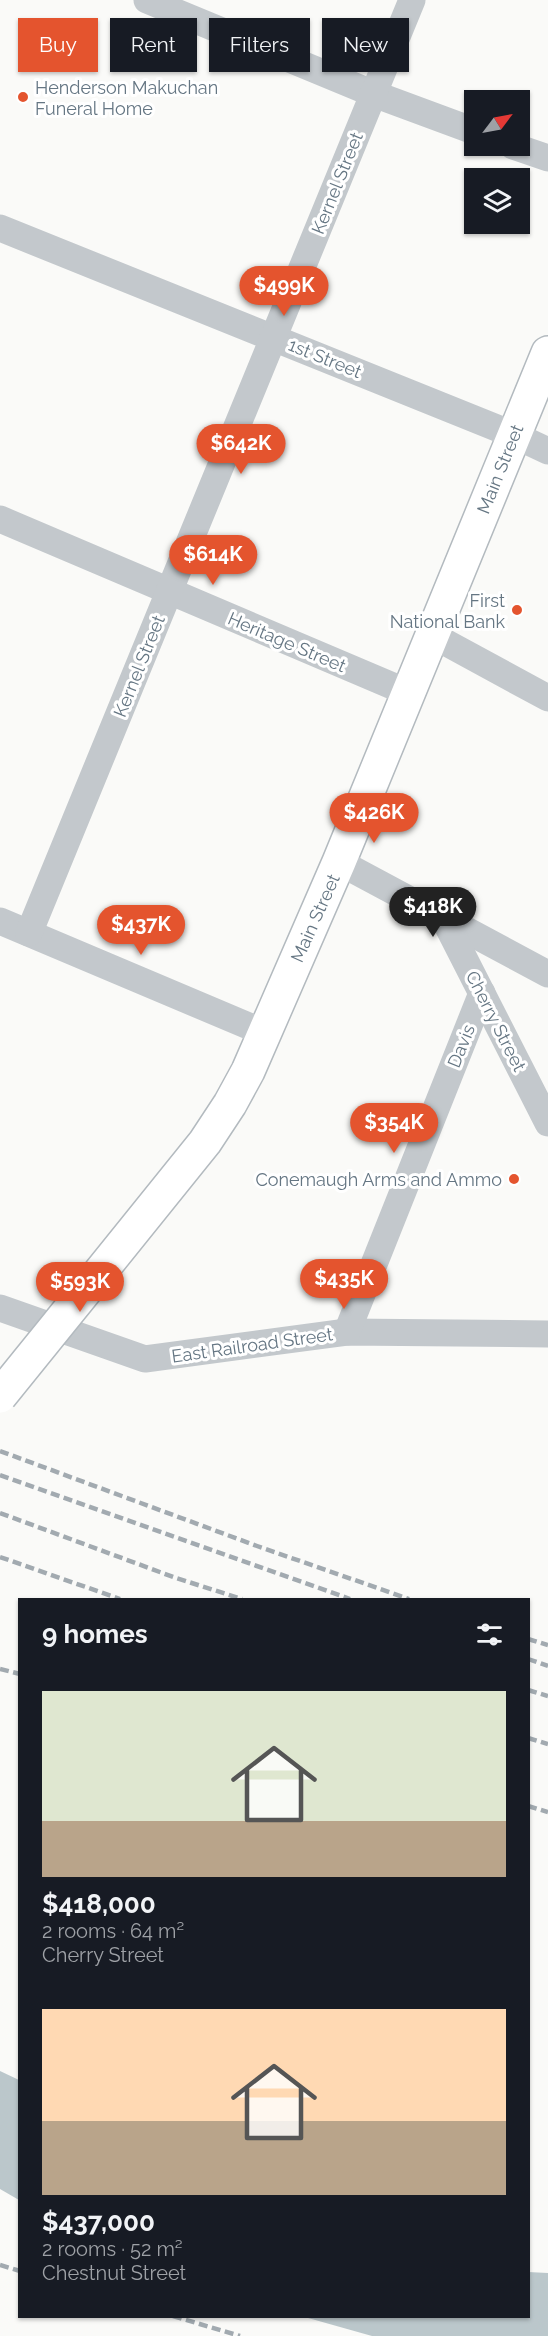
<!DOCTYPE html>
<meta charset="utf-8">
<style>
body{margin:0;font-family:Raleway,sans-serif;background:#20242c;color:#f1f3f6;height:100vh;display:flex;flex-direction:column;font-size:22px;white-space:nowrap}
*{box-sizing:border-box;margin:0}
p{font-size:20px;color:#9ea1a6}
.icon{flex:none;width:33px;height:33px;fill:none;stroke:currentColor;stroke-width:2;stroke-linecap:round;stroke-linejoin:round}
.map{position:relative;flex:1;overflow:hidden}
.side{position:absolute;left:18px;top:1598px;width:512px;height:720px;display:flex;flex-direction:column;background:#171b24;border-radius:0px;box-shadow:0 2px 4px #0004}
.side>*{flex:none}
.hud{position:absolute;left:18px;top:18px;width:513px;height:54px;display:flex;gap:12px}
.needle{width:39px;rotate:58deg}
.controls{position:absolute;left:464px;top:90px;display:grid;gap:12px}
.controls a{display:grid;place-items:center;width:66px;height:66px;border-radius:0px;background:#171b24;box-shadow:0 2px 4px #0004;font-size:30px}
.price{position:absolute;translate:-50% -51px;padding:0 14px;border-radius:21px;background:#e4542e;color:#fff;font-size:20px;line-height:39px;filter:drop-shadow(0 2px 3px #0008)}
.price::after{content:'';position:absolute;left:50%;top:36px;width:18px;height:14px;margin-left:-9px;background:inherit;clip-path:polygon(0 0,100% 0,50% 100%)}
.price.selected{background:#222;color:#fff}
ul{padding:0;list-style:none}
li{display:grid;align-content:center;gap:12px;height:318px;padding:0 24px}
li span{display:grid;place-items:center;height:186px;border-radius:0px;color:#555}
li>.icon{margin-inline-start:auto}
span .icon{width:108px;height:108px;fill:#fffc;stroke-width:1}
li b{font-size:26px}
h2{display:flex;justify-content:space-between;align-items:center;height:72px;padding:0 24px;font-size:26px}
.pill{padding:0 21px;border-radius:0px;background:#171b24;box-shadow:0 2px 4px #0004;font-size:21px;line-height:54px}
.pill.selected{background:#e4542e;color:#fff}
.map>svg:first-child{display:block}
</style>
<div class="map">
<svg width="548" height="2336" viewBox="0 0 548 2336">
<rect width="100%" height="100%" fill="#fafaf8"/>
<g fill="#bbc7cb">
<path d="M0,2071L19,2080V2200L0,2189Z"/>
<path d="M528,2272L548,2273V2336H372L301,2316H528Z"/>
</g>
<g fill="none" stroke-linecap="round" stroke-linejoin="round">
<defs>
<path id="secondary" d="M97,1276L205,1142L230,1104L248,1071L339,862L548,353"/>
</defs>
<use href="#secondary" stroke="#b3babf" stroke-width="36"/>
<g stroke="#c3c8cc" stroke-width="27">
<path d="M147,0L374,94L474,131"/>
<path d="M513,146L548,158"/>
<path d="M0,228L514,435L548,451"/>
<path d="M0,519L409,693"/>
<path d="M432,635L548,698"/>
<path d="M339,862L548,974"/>
<path d="M444,919L548,1123"/>
<path d="M0,921L265,1033"/>
<path d="M29,933L412,0"/>
<path d="M0,1308L145,1359L347,1332L548,1334"/>
<path d="M347,1332L482,993"/>
</g>
<use href="#secondary" stroke="#fff" stroke-width="33"/>
<g stroke="#a2aab0" stroke-width="4.5" stroke-dasharray="9 4.5" stroke-linecap="butt">
<path d="M0,1451L257,1546L409,1599"/>
<path d="M0,1475L350,1599"/>
<path d="M0,1513L176,1578L242,1599"/>
<path d="M0,1557L120,1599"/>
<path d="M528,1639L548,1645"/>
<path d="M528,1659L548,1666"/>
<path d="M0,1669L20,1674"/>
<path d="M528,1690L548,1696"/>
<path d="M528,1738L548,1744"/>
<path d="M528,1806L548,1812"/>
<path d="M0,2265L20,2271"/>
<path d="M173,2316L240,2336"/>
</g>
<defs>
<path id="secondary-bridge" d="M0,1396L97,1276"/>
</defs>
<use href="#secondary-bridge" stroke="#b3babf" stroke-width="36" stroke-linecap="butt"/>
<use href="#secondary-bridge" stroke="#fff" stroke-width="33"/>
</g>
<g fill="#e4542e" stroke="#fff" stroke-width="2">
<circle cx="23" cy="97" r="6"/>
<circle cx="517" cy="610" r="6"/>
<circle cx="514" cy="1179" r="6"/>
</g>
<g text-anchor="middle" dominant-baseline="central" stroke-width="6" stroke-linejoin="round" paint-order="stroke">
<g font-size="18" fill="#657683" stroke="#fff" text-anchor="end">
<text x="35" y="87" text-anchor="start">Henderson Makuchan<tspan x="35" dy="21">Funeral Home</tspan></text>
<text x="505" y="600">First<tspan x="505" dy="21">National Bank</tspan></text>
<text x="502" y="1179">Conemaugh Arms and Ammo</text>
</g>
<g font-size="18" fill="#657683" stroke="#fff">
<text transform="translate(337 183) rotate(-68)">Kernel Street</text>
<text transform="translate(325 358) rotate(22)">1st Street</text>
<text transform="translate(500 469) rotate(-68)">Main Street</text>
<text transform="translate(287 642) rotate(23)">Heritage Street</text>
<text transform="translate(139 666) rotate(-68)">Kernel Street</text>
<text transform="translate(315 918) rotate(-66)">Main Street</text>
<text transform="translate(496 1021) rotate(63)">Cherry Street</text>
<text transform="translate(461 1046) rotate(-68)">Davis</text>
<text transform="translate(252 1345) rotate(-8)">East Railroad Street</text>
</g>
</g>
</svg>
<div class="controls">
<a><svg class="needle" viewBox="-14 -14 28 28"><path d="M0-13l5 13h-10z" fill="#e53935"/><path d="M0 13l5-13h-10z" fill="#9ea1a6"/></svg></a>
<a><svg class="icon" aria-label="layers" viewBox="0 0 24 24"><path d="M12 4l9 5-9 5-9-5zM3 14l9 5 9-5"/></svg></a>
</div>
<b class="price" style="left:284px;top:317px">$499K</b>
<b class="price" style="left:241px;top:475px">$642K</b>
<b class="price" style="left:213px;top:586px">$614K</b>
<b class="price" style="left:374px;top:844px">$426K</b>
<b class="price selected" style="left:433px;top:938px">$418K</b>
<b class="price" style="left:141px;top:956px">$437K</b>
<b class="price" style="left:394px;top:1154px">$354K</b>
<b class="price" style="left:344px;top:1310px">$435K</b>
<b class="price" style="left:80px;top:1313px">$593K</b>
<div class="hud">
<a class="pill selected">Buy</a>
<a class="pill">Rent</a>
<a class="pill">Filters</a>
<a class="pill">New</a>
</div>
<section class="side">
<h2>9 homes<svg class="icon" aria-label="filters" viewBox="0 0 24 24"><path d="M4 7h16M4 17h16"/><circle cx="9" cy="7" r="2"/><circle cx="15" cy="17" r="2"/></svg></h2>
<ul>
<li><span style="background:linear-gradient(#dfe7d0 70%,#b9a48a 0)"><svg class="icon" aria-label="home" viewBox="0 0 24 24"><path d="M3 11l9-7 9 7M6 9v11h12V9"/></svg></span><div><b>$418,000</b><p>2 rooms · 64 m²</p><p>Cherry Street</p></div></li>
<li><span style="background:linear-gradient(#ffd9b3 60%,#b9a48a 0)"><svg class="icon" aria-label="home" viewBox="0 0 24 24"><path d="M3 11l9-7 9 7M6 9v11h12V9"/></svg></span><div><b>$437,000</b><p>2 rooms · 52 m²</p><p>Chestnut Street</p></div></li>
</ul>
</section>
</div>
